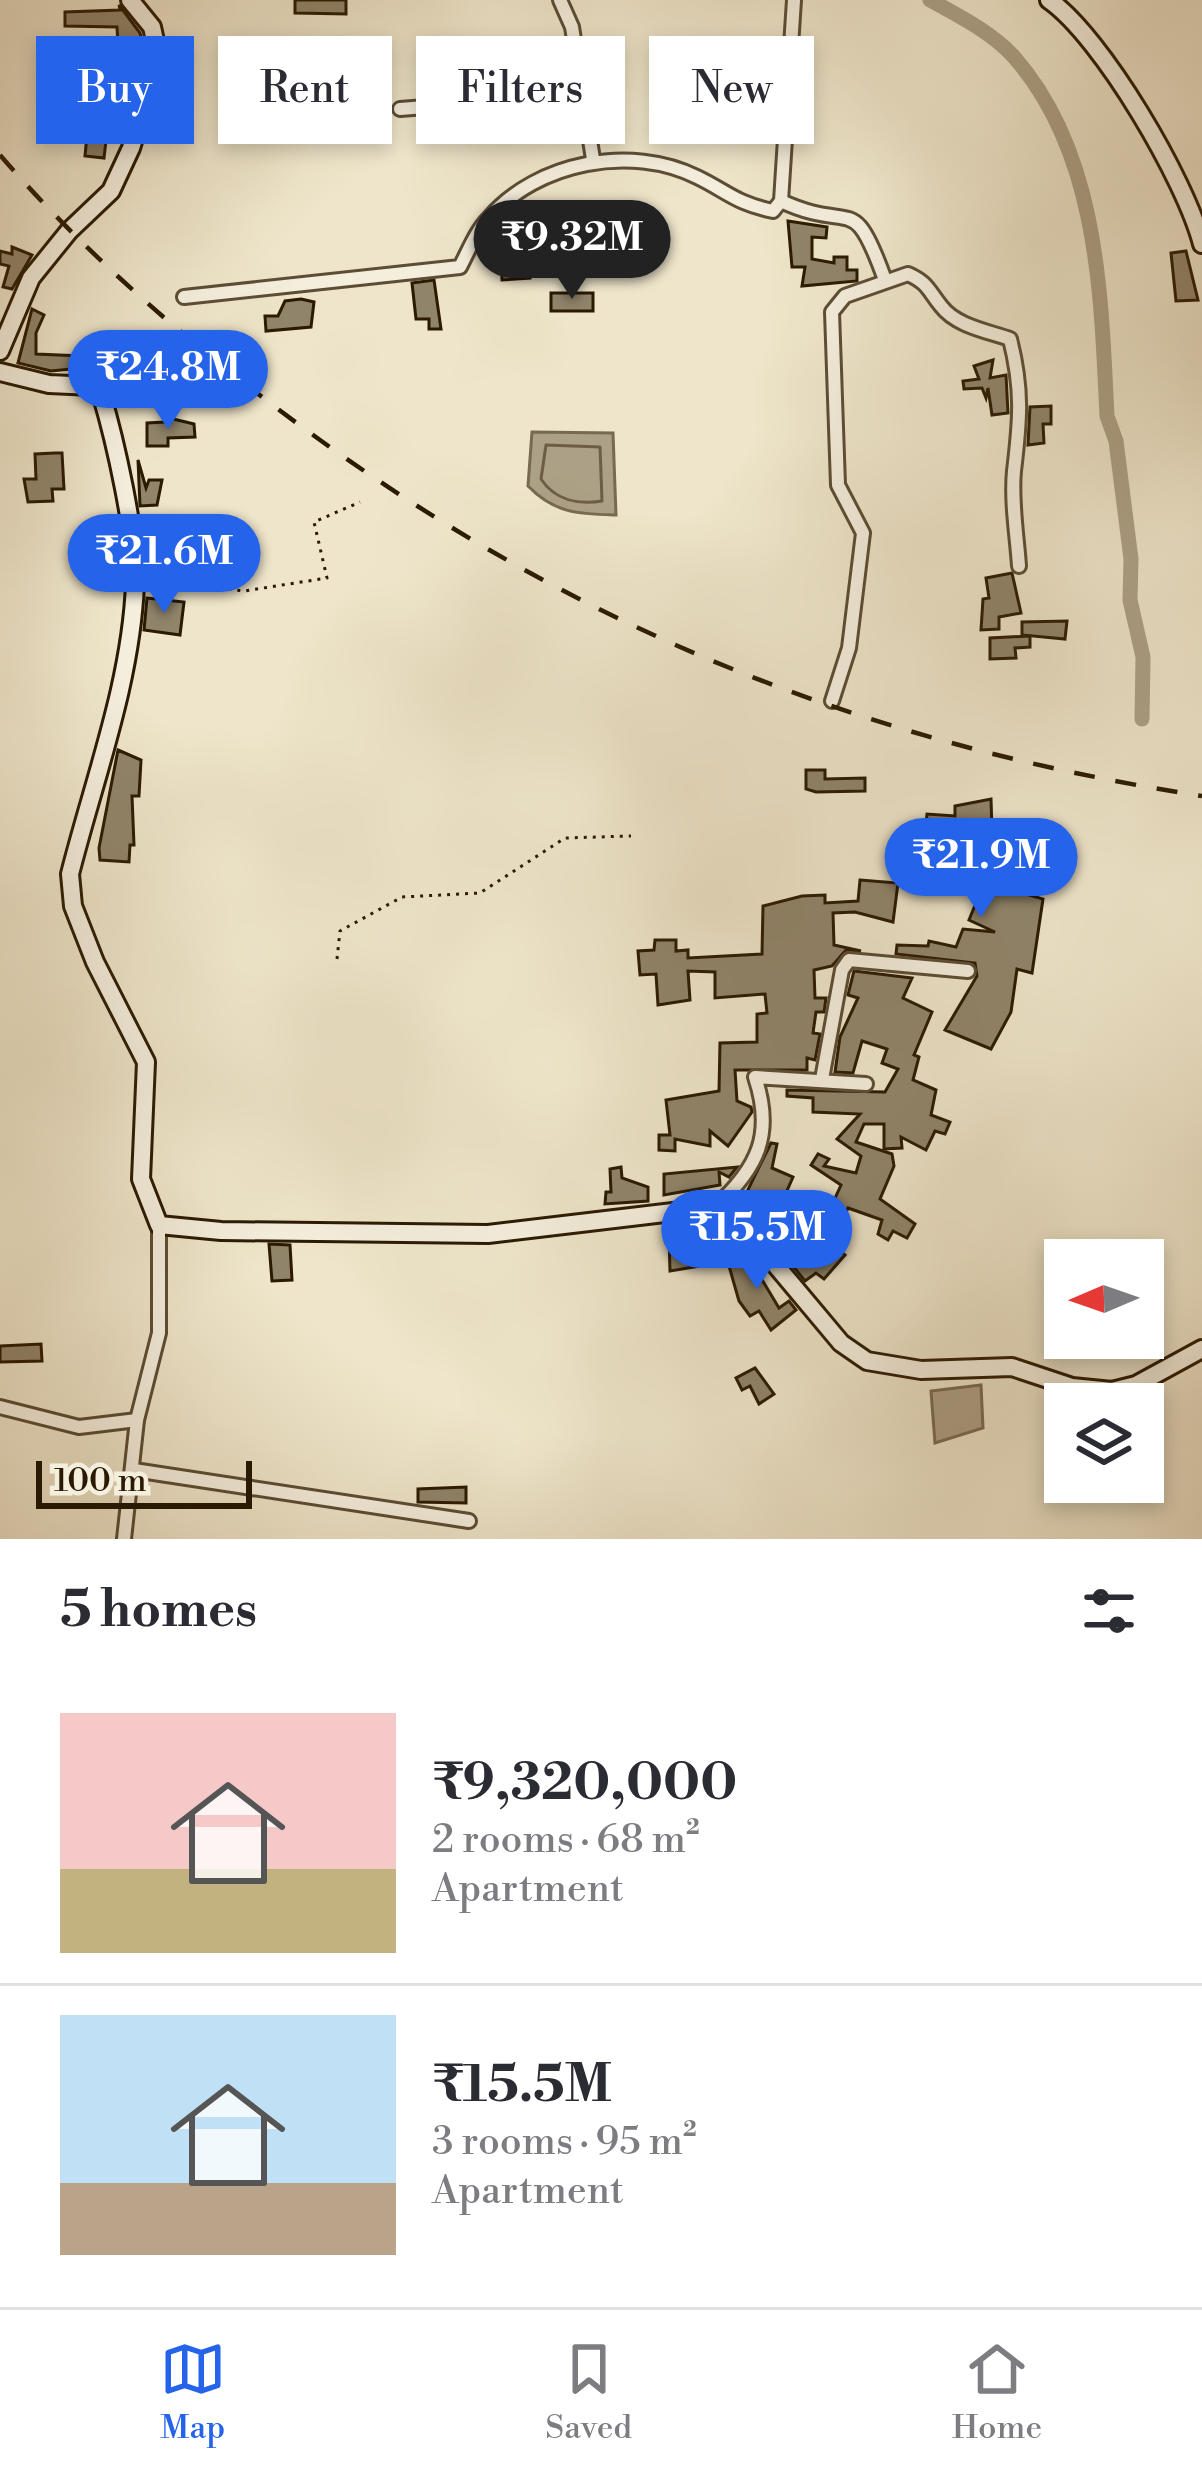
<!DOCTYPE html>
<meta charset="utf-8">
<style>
body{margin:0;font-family:"Libre Bodoni",serif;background:#f2f2f3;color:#2b2b33;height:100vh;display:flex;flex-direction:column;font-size:45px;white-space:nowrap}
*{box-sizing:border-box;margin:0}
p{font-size:39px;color:#7c7c81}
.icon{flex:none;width:66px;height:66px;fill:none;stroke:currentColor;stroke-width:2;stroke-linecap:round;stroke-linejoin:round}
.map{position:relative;height:1539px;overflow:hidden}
.details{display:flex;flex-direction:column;background:#fff;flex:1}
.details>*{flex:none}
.hud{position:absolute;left:36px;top:36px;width:1131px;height:108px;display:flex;gap:24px}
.needle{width:78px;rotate:268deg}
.fabs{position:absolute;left:1044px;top:1239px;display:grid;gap:24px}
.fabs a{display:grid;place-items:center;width:120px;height:120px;border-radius:0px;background:#fff;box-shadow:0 6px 18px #0003;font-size:60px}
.scale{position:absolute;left:36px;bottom:30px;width:216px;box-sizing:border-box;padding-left:12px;border:6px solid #2b1a02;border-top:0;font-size:33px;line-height:42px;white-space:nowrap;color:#2b1a02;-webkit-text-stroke:9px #f4eedd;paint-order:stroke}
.price{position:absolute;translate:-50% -102px;padding:0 27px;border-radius:42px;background:#2563eb;color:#fff;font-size:39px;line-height:78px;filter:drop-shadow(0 3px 6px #0008)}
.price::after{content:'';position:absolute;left:50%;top:72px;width:36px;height:27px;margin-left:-18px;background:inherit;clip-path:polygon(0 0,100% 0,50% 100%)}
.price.selected{background:#222;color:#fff}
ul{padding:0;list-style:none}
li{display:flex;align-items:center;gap:36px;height:300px;padding:0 60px}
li+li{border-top:3px solid #e1e1e2}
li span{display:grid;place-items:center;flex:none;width:336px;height:240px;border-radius:0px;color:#555}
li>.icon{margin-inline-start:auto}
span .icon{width:144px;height:144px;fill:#fffc;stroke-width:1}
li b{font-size:51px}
h2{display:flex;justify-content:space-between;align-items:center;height:144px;padding:0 60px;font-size:51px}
.chip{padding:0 42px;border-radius:0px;background:#fff;box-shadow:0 6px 18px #0003;font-size:42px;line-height:108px}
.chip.selected{background:#2563eb;color:#fff}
.tab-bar{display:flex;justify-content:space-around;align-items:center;height:168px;border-top:3px solid #e1e1e2;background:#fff;font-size:33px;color:#7c7c81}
.tab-bar a{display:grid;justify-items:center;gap:6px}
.tab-bar .selected{color:#2563eb}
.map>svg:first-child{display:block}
</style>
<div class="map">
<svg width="1202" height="1539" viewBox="0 0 1202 1539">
<rect width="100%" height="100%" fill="#eee5ca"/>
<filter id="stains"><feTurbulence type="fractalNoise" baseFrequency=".00167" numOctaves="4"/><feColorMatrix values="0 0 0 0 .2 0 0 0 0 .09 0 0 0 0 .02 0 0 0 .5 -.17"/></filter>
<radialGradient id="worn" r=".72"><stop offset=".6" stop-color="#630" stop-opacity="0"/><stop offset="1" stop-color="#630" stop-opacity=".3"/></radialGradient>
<g fill="#aca086" stroke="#786a51" stroke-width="3">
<path d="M694,45L736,48L734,72L767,84L764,121L706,125L690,52Z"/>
<path d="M532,432L613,433L616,515C580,514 555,514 528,486Z"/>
<path d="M981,1385L983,1428L935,1443L931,1391Z"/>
</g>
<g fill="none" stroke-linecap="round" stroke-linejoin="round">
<g stroke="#6c5d44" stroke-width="3">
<path d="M711,58L721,61L727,82L753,93L751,110L714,111L704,65Z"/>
<path d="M546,445L600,447L602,501C578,505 555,500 541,479Z"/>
</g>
<path stroke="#aca086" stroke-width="15" d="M930,0C957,15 993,33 1014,57C1099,154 1101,295 1107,416L1116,441L1131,559L1130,600L1143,657L1142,719"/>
</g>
<g fill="#90846a" stroke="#2b1a02" stroke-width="3">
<path d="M295,0H346V14L295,13Z"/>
<path d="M119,5L140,33L146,58L121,137L107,132L104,158L85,156L87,135H94V127L80,120L113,121L114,96L99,92L100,73L103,60L119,64L117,27L65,26V12L120,10Z"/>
<path d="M279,56L285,95H264V58Z"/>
<path d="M486,66L488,92L453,94L452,67Z"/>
<path d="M344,106L349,129L313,136L309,114Z"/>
<path d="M788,221L827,227L826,238L812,237V259L834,263V257H847V270H857V281L802,286L805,267H792Z"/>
<path d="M12,247L32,255L12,289L3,287L9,266L0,264V251L12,254Z"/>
<path d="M529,251L530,278L502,280L501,252Z"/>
<path d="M1186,251L1198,300L1176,301L1171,253Z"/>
<path d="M434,280L441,329H429V319H416L412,283Z"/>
<rect x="551" y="293" width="42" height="18"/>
<path d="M301,299L314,302L311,327L266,331L265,316H278L285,301Z"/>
<path d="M32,309L44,315L36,333V354L105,357V372L112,368L122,388L114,392L101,376L81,368L51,371L18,363Z"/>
<path d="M993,360L990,378L1006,375L1008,413L992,415L988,388L986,398L982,388L964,389L963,381L979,379L974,366Z"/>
<path d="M1051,406V424H1043L1044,443L1028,445L1030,407Z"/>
<path d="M165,417L194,424L195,437L168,438V446H147V423L165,422Z"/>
<path d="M55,453H62L64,489H52L53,501L28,502L24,479H36L35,454Z"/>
<path d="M138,460L146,488L149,480H162L157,505L140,506Z"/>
<path d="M1012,573L1021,613L999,617V629L981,630L983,599L989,598L986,578Z"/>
<path d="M147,598L184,602L180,635L144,630Z"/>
<path d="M1067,621L1065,639L1022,635V622Z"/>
<path d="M1030,636V647L1015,648L1016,658L990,659V638Z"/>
<path d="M118,750L141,760L139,796H132L134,845H130L129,862L100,860L99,848Z"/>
<path d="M806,770H825V779L865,778V791L816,792L806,789Z"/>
<path d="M991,799L992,831L1008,834L1005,849L972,878L1043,899L1032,973L1017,969L1011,1012L991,1049L945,1030L977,976L975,963L896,954L897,945L928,946L929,941L956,947L963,929L995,932L969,920L980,893L949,887V856L913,854L917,821L926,823L927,814L955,816V806Z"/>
<path d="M860,880L898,883L893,922L855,912L833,913L834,945L861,951L846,950L832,966L814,970L815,998H826L824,1012H816L813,1033L820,1034L815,1060L807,1058V1070H735L737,1101L751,1107L752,1112L728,1146L710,1131V1146L675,1139V1151L659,1150V1135H670L666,1100L719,1091L720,1043L757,1042V1014L767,1013L765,994L715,998V972L688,971L690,1000L658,1005L656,974L640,975L638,951L654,950L655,940H676V951L688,950V958L762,954L763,906L802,896L825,895V903L858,901Z"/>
<path d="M854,971L912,978L903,998L932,1012L914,1055L919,1057L913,1080L936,1090L931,1115L950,1122L945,1134L935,1131L926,1150L901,1137L902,1148L884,1149V1124H864L856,1142L892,1154L894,1166L880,1199L915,1224L907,1238L893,1231L888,1240L878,1234L882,1220L848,1208L836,1236L843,1240L838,1250L845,1255L824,1279L816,1273L805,1281L789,1261L800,1252L738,1210L771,1143L777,1144L772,1168L793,1177L786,1193L808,1195V1203L830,1209L841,1185L811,1165L818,1154L829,1159L824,1166L856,1173L861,1156L837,1139L860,1114L813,1112V1098L787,1096V1090L885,1092L898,1069L882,1063L887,1049L862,1041L853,1073L835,1072L840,1037L858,998L848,995Z"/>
<path d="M621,1167L622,1178L648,1187V1201L605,1204L606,1192H611L610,1169Z"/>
<path d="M737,1167L729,1177L719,1172L720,1185L664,1195V1174Z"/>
<path d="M692,1223L693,1242L705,1241L712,1264L670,1271L669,1236L681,1235L680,1224Z"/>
<path d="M269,1244L290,1245L292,1280L272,1281Z"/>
<path d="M743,1248L779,1308L789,1301L796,1310L771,1330L759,1311L750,1316L739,1301L729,1266L740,1263L734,1253Z"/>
<path d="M41,1344L42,1361L0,1362V1346Z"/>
<path d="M755,1368L774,1394L759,1404L750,1386L742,1390L736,1378Z"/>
<path d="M466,1487V1503L418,1502V1489Z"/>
</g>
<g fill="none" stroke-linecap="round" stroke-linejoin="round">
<defs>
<g id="street">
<path d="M560,0L572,27L593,159"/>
<path d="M400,109L578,95"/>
<path d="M781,201C854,235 852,188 885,280"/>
<path d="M184,297L460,267C469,250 476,231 489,218C537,162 631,144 697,177C728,192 735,203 773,211L781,201L794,0"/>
<path d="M832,701L849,648L863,533L838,485L832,312L845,296L908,274C928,283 928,290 941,306C956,326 987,331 1010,339C1023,390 1020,421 1014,471C1011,501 1017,536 1019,566"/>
<path d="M822,1079L842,970L849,960L968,971"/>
<path d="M715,1207C758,1168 774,1134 755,1077L866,1084"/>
<path d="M0,1407L79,1427L137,1420"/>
<path d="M134,1470L469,1521"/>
<path d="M124,1539L137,1420L159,1333V1225"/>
</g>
<g id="secondary">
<path d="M1049,0C1102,37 1186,181 1202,244"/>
<path d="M0,351L31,278L69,231L111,191L131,148L159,59L152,27L130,0"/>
<path d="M0,372L49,384L93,386L101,393C115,440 137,536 135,584C131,683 94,779 70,874L73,906L95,962L146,1062L141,1179L159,1225L221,1231L488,1234L715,1207L758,1244L841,1343L867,1361L921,1370L1012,1367L1072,1387L1112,1391L1136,1385L1202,1349"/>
</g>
</defs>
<use href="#street" stroke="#5c4d34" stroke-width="18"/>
<use href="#secondary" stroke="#2b1a02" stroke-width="22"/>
<g stroke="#2b1a02" stroke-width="3" stroke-dasharray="3 6" stroke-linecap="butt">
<path d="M148,579L244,591L327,578L314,522L360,502"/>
<path d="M337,959L340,931L402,897L480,893L565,838L631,836"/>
</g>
<use href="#street" stroke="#f4eedd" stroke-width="12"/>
<use href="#secondary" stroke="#f4eedd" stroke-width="16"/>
<path stroke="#2b1a02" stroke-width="4.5" stroke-dasharray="21 21" stroke-linecap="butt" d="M0,155C81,249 176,332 274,406C556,620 853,742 1202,796"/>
</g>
<rect width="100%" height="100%" filter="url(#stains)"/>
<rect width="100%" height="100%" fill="url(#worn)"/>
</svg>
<div class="fabs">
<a><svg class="needle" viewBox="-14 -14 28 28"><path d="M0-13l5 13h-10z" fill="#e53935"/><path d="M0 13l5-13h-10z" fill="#7c7c81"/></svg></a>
<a><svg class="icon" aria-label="layers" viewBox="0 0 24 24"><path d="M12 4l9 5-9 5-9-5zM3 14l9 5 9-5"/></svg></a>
</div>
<div class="scale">100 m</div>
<b class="price selected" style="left:572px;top:302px">₹9.32M</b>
<b class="price" style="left:168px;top:432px">₹24.8M</b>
<b class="price" style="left:164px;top:616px">₹21.6M</b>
<b class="price" style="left:981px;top:920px">₹21.9M</b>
<b class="price" style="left:757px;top:1292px">₹15.5M</b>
<div class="hud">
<a class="chip selected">Buy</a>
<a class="chip">Rent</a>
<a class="chip">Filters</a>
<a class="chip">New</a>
</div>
</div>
<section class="details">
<h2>5 homes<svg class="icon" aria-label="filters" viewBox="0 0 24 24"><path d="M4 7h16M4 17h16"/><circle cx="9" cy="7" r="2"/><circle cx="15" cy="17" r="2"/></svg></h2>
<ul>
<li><span style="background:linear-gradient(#f6c9c9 65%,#c2b280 0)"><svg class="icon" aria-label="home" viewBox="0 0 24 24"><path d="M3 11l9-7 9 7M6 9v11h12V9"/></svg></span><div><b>₹9,320,000</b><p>2 rooms · 68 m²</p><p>Apartment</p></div></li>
<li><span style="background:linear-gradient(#bfe0f5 70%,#b9a48a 0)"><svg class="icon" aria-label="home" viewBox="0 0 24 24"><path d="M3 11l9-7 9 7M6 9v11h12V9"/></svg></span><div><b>₹15.5M</b><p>3 rooms · 95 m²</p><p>Apartment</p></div></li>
</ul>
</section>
<nav class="tab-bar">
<a class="selected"><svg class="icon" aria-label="map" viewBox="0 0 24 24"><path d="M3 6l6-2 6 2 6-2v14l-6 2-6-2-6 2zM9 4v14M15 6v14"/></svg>Map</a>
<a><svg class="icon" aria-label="saved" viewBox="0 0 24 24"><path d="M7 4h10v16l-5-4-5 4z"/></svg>Saved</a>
<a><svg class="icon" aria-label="home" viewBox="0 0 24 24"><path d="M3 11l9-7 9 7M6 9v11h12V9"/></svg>Home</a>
</nav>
